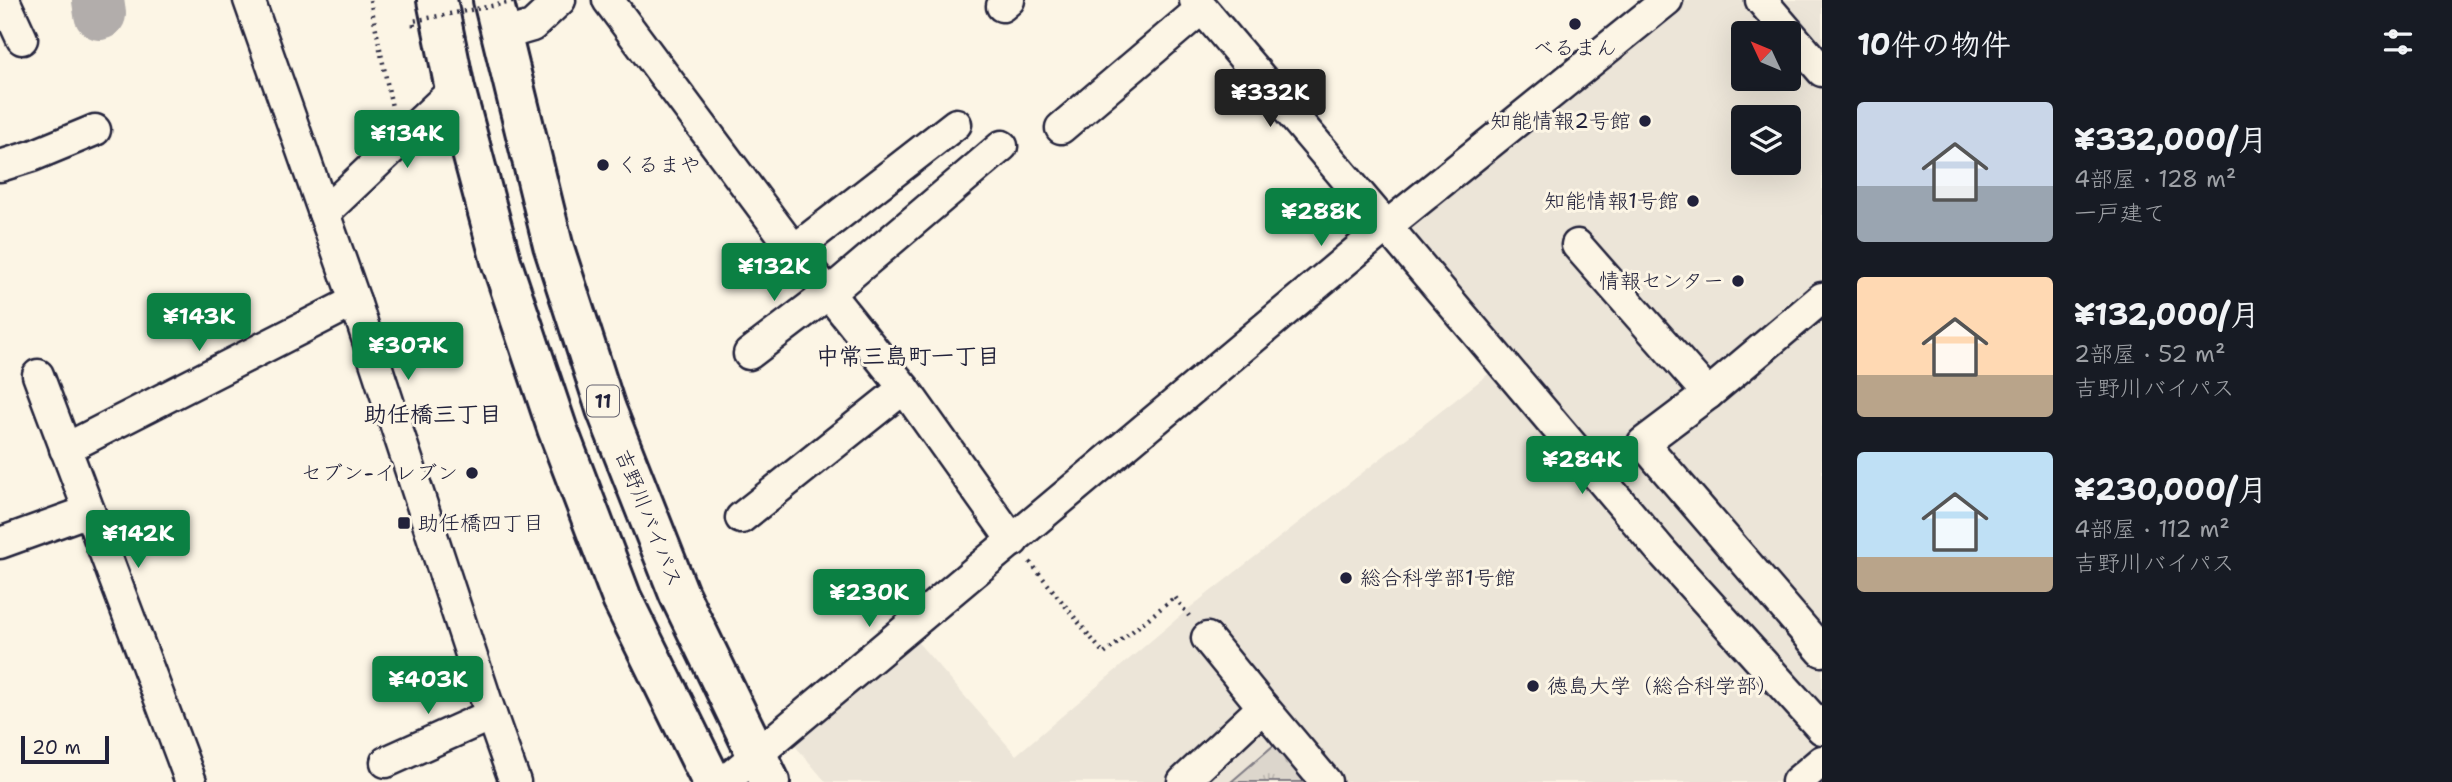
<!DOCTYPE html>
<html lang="ja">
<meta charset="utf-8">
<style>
body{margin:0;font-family:"Shantell Sans","Klee One",sans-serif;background:#242831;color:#f1f3f6;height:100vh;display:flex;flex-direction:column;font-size:26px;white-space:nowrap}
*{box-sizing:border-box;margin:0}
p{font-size:23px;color:#9ea1a6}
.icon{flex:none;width:38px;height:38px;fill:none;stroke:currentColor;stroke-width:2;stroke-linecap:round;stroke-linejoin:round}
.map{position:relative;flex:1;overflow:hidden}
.details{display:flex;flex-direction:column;background:#171b24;width:630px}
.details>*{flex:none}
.needle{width:46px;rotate:314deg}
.buttons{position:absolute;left:1731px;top:21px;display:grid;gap:14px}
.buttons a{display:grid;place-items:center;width:70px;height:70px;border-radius:7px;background:#171b24;box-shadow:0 7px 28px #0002;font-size:35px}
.scale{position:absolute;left:21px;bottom:18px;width:88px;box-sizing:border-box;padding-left:7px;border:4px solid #22223b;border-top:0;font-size:19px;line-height:24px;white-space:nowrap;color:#22223b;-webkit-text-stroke:5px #fcf5e5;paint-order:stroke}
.price{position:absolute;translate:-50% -60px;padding:0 16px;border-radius:7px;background:#0b8043;color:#fff;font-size:23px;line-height:46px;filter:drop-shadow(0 2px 4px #0008)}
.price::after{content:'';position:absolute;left:50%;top:42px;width:21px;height:16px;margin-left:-10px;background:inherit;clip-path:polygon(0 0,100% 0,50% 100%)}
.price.active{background:#222;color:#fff}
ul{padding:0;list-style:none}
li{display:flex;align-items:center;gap:21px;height:175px;padding:0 35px}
li span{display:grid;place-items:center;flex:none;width:196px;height:140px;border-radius:7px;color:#555}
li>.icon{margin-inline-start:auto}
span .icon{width:84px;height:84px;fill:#fffc;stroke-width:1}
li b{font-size:30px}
h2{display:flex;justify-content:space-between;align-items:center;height:84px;padding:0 35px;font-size:30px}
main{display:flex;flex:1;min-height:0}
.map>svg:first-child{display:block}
</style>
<main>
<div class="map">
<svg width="1822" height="782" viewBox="0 0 1822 782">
<defs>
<pattern id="park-tufts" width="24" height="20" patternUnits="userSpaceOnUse" patternTransform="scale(1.75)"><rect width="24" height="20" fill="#dcd6cc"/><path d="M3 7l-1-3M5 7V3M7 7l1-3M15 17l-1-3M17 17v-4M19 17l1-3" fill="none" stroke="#bcb7b0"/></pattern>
</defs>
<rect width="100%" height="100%" fill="#fcf5e5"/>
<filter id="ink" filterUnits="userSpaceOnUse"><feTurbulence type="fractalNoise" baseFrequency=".0143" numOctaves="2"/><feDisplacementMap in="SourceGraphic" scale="14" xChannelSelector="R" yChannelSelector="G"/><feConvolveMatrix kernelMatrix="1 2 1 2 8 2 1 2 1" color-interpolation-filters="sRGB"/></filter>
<g filter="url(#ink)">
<path fill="#ece5d8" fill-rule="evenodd" d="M1678,0H1822V782H826L791,741L914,638L1016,755L1192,606L1509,358L1400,230ZM1743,33H1788V79H1743ZM1743,117H1788V163H1743Z"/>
<path fill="url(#park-tufts)" stroke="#7f7c84" stroke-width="2" d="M1274,745L1305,782H1231Z"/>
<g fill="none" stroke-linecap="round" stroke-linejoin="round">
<path stroke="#b2adab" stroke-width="52" d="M98,0L100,14"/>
<defs>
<g id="minor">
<path d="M4,0L22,39"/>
<path d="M249,0L355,301L487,703L515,782"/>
<path d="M608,0L794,250L904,388L1013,541"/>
<path d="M1195,0L1663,553L1822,729"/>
<path d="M1761,0L1822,71"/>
<path d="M1002,6L1009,0"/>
<path d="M501,35L532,26L560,0"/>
<path d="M1061,128L1201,9"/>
<path d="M0,166L32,156L95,130"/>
<path d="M324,213L455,89"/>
<path d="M1577,245L1708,394"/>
<path d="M794,250L956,124"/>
<path d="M1822,298L1708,394L1643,443L1822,651"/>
<path d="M749,354L829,293L1002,146"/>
<path d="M38,375L191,782"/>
<path d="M65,449L355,301"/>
<path d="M741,518L904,388"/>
<path d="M0,543L89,511"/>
<path d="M1207,638L1263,707"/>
<path d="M386,762L491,715"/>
<path d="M724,782L1377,234L1667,0"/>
<path d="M1183,782L1263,707L1326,782"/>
<path d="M1797,782L1822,761"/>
</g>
<g id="highway">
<path d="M437,0L455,89L501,261L557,428L622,599L712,782"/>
<path d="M493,0L553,245L606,409L679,594L770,782"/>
</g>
</defs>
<use href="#minor" stroke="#22223b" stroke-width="35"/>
<use href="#highway" stroke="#22223b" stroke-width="44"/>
<g stroke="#22223b" stroke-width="4.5" stroke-dasharray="2 5" stroke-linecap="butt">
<path d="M370,0L392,107"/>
<path d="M1030,562L1104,654L1175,597L1189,616"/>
</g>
<use href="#minor" stroke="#fcf5e5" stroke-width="30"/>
<use href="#highway" stroke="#fcf5e5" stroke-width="38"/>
<path stroke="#22223b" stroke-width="4.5" stroke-dasharray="2 5" stroke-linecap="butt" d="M414,26L413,21L523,0"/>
</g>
</g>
<g fill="#22223b" stroke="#fcf5e5" stroke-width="2.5">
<circle cx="1575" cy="24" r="7"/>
<circle cx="1645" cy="121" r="7"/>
<circle cx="603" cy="165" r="7"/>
<circle cx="1693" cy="201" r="7"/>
<circle cx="1738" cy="281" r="7"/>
<circle cx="472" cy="473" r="7"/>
<rect x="397" y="516" width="14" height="14" rx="3.5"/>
<circle cx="1346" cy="578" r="7"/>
<circle cx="1533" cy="686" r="7"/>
</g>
<g text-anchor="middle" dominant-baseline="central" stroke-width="6" stroke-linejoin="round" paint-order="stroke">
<rect fill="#fcf5e5" stroke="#63616e" stroke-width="2" x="587" y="385.5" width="32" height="31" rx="5"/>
<g font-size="19" font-weight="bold" fill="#22223b">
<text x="603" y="401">11</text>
</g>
<g font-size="21" fill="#22223b" stroke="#fcf5e5" text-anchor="end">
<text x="1575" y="48" text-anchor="middle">べるまん</text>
<text x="1631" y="121">知能情報2号館</text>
<text x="617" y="165" text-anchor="start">くるまや</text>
<text x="1679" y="201">知能情報1号館</text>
<text x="1724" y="281">情報センター</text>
<text x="458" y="473">セブン-イレブン</text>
<text x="418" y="523" text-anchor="start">助任橋四丁目</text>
<text x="1360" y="578" text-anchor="start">総合科学部1号館</text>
<text x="1547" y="686" text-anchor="start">徳島大学（総合科学部）</text>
</g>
<g font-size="21" fill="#22223b" stroke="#fcf5e5">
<text transform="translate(649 518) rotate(68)">吉野川バイパス</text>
</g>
<g font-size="23" font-weight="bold" fill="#22223b" stroke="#fcf5e5">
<text x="908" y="356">中常三島町一丁目</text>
<text x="433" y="414">助任橋三丁目</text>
</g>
</g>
</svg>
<div class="buttons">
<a><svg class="needle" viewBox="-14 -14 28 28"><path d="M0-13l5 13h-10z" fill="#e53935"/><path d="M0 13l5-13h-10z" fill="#9ea1a6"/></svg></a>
<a><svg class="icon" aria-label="layers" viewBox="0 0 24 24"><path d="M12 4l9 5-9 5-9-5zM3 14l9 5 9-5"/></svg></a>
</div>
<div class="scale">20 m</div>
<b class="price active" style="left:1270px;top:129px">¥332K</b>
<b class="price" style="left:407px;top:170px">¥134K</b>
<b class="price" style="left:1321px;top:248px">¥288K</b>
<b class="price" style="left:774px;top:303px">¥132K</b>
<b class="price" style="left:199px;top:353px">¥143K</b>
<b class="price" style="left:408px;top:382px">¥307K</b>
<b class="price" style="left:1582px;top:496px">¥284K</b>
<b class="price" style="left:138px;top:570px">¥142K</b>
<b class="price" style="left:869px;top:629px">¥230K</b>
<b class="price" style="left:428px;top:716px">¥403K</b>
</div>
<section class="details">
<h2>10件の物件<svg class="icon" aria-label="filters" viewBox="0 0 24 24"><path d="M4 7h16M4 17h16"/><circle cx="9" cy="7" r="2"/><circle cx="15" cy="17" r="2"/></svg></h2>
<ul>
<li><span style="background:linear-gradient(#c9d6e8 60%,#9aa5b1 0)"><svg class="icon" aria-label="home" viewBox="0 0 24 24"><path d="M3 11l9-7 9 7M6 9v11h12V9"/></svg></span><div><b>¥332,000/月</b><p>4部屋 · 128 m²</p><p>一戸建て</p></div></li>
<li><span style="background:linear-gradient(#ffd9b3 70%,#b9a48a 0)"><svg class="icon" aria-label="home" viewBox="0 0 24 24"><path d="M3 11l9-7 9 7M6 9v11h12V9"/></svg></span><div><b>¥132,000/月</b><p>2部屋 · 52 m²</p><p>吉野川バイパス</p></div></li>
<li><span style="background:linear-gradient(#bfe0f5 75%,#b9a48a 0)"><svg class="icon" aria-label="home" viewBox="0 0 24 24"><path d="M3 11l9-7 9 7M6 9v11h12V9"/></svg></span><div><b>¥230,000/月</b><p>4部屋 · 112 m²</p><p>吉野川バイパス</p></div></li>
</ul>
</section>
</main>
